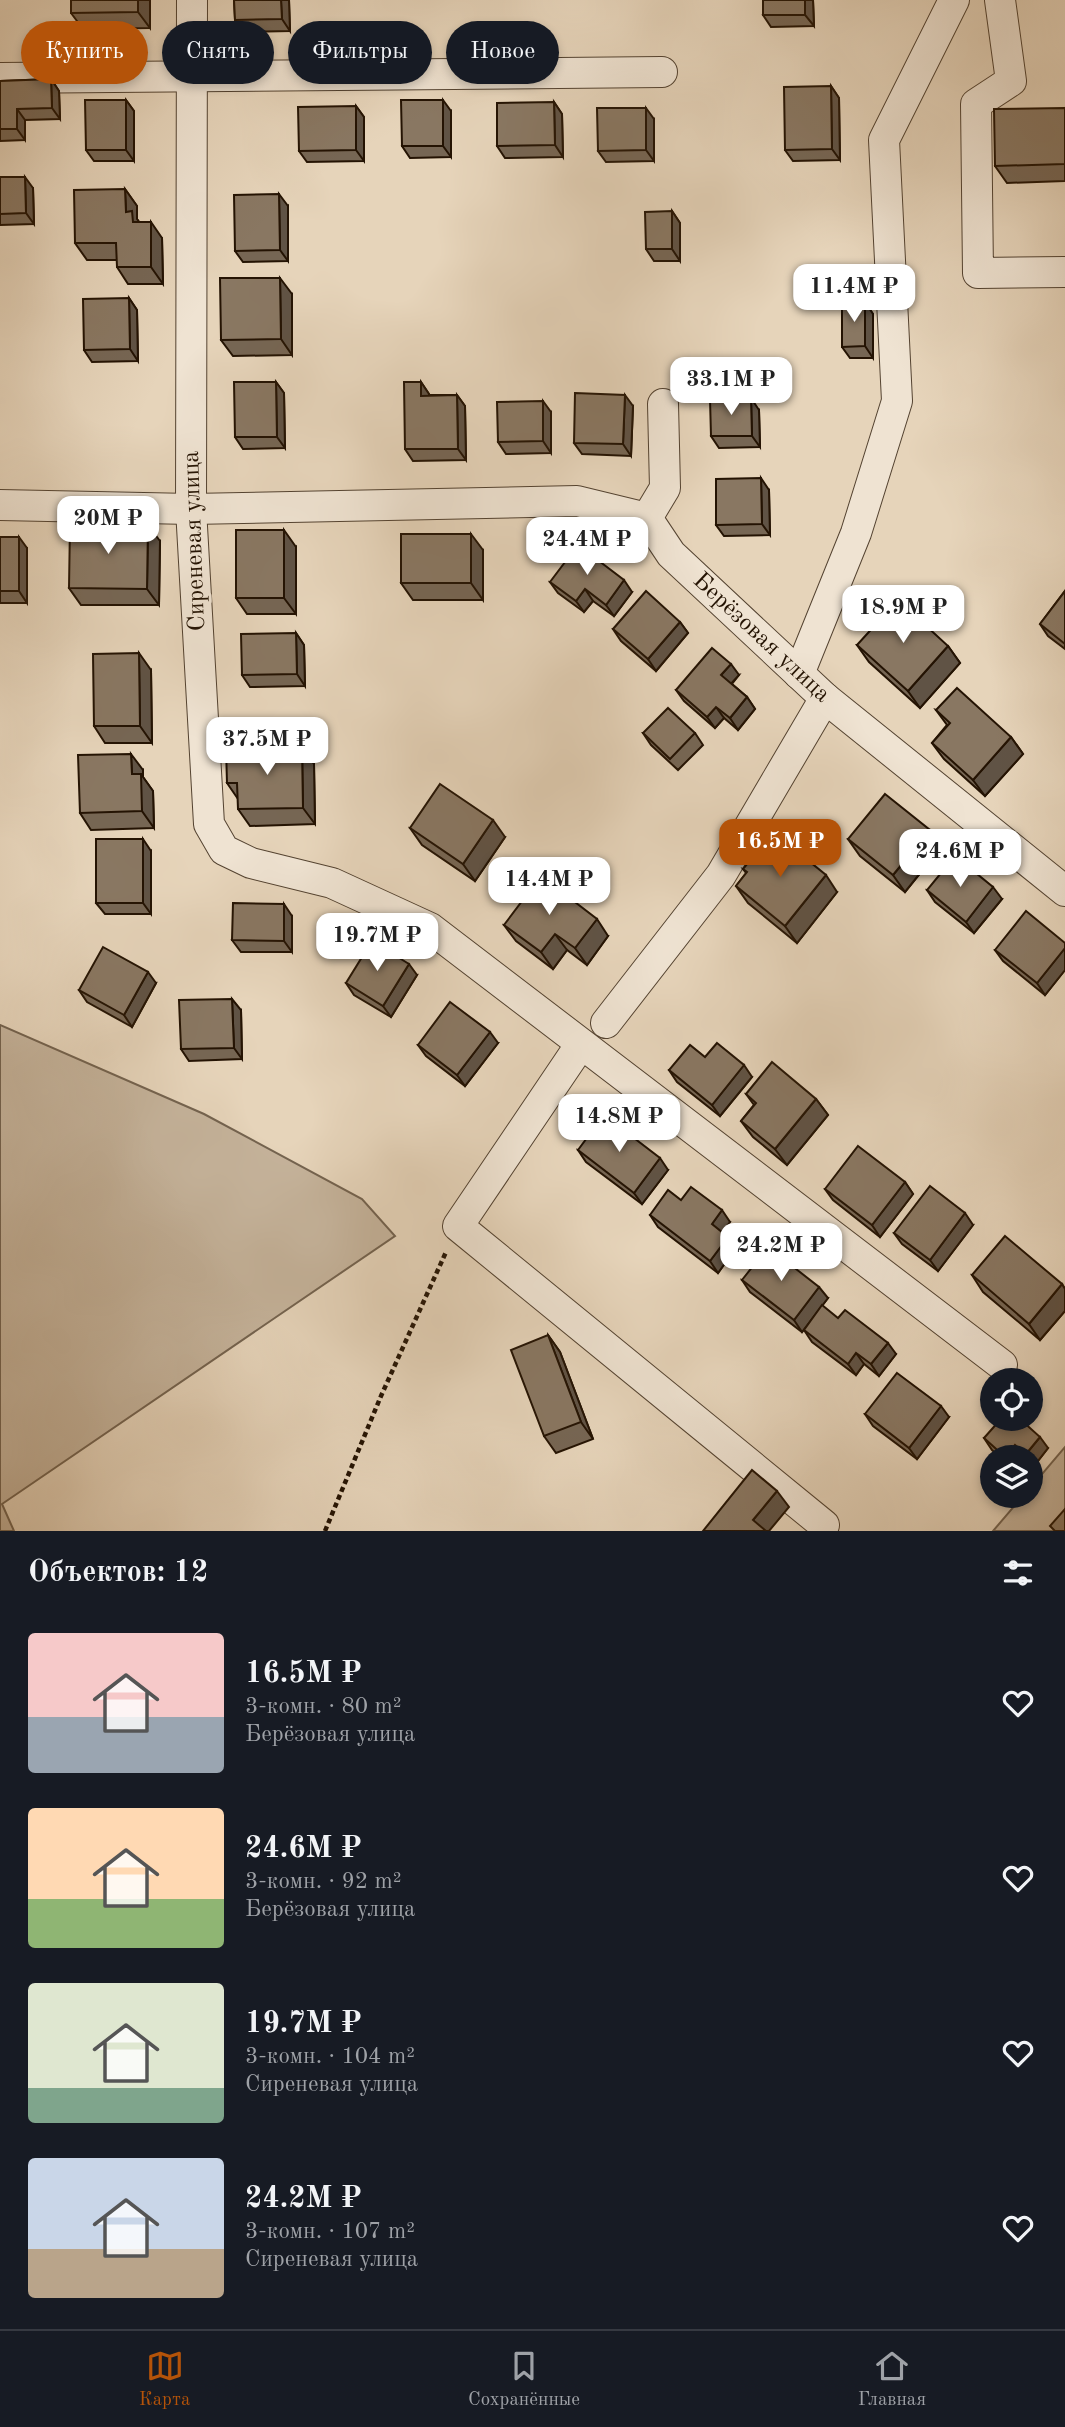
<!DOCTYPE html>
<html lang="ru">
<meta charset="utf-8">
<style>
body{margin:0;font-family:"Old Standard TT",serif;background:#242831;color:#f1f3f6;height:100vh;display:flex;flex-direction:column;font-size:26px;white-space:nowrap}
*{box-sizing:border-box;margin:0}
p{font-size:23px;color:#9ea1a6}
.icon{flex:none;width:38px;height:38px;fill:none;stroke:currentColor;stroke-width:2;stroke-linecap:round;stroke-linejoin:round}
.map{position:relative;height:1531px;overflow:hidden}
.sheet{display:flex;flex-direction:column;background:#171b24;flex:1}
.sheet>*{flex:none}
.banner{position:absolute;left:21px;top:21px;width:700px;height:63px;display:flex;gap:14px}
.tools{position:absolute;left:980px;top:1368px;display:grid;gap:14px}
.tools a{display:grid;place-items:center;width:63px;height:63px;border-radius:50%;background:#171b24;box-shadow:0 4px 10px #0003;font-size:35px}
.price{position:absolute;translate:-50% -60px;padding:0 16px;border-radius:14px;background:#fff;color:#222;font-size:23px;line-height:46px;filter:drop-shadow(0 2px 4px #0008)}
.price::after{content:'';position:absolute;left:50%;top:42px;width:21px;height:16px;margin-left:-10px;background:inherit;clip-path:polygon(0 0,100% 0,50% 100%)}
.price.on{background:#b45309;color:#fff}
ul{padding:0;list-style:none}
li{display:flex;align-items:center;gap:21px;height:175px;padding:0 28px}
li span{display:grid;place-items:center;flex:none;width:196px;height:140px;border-radius:7px;color:#555}
li>.icon{margin-inline-start:auto}
span .icon{width:84px;height:84px;fill:#fffc;stroke-width:1}
li b{font-size:30px}
h2{display:flex;justify-content:space-between;align-items:center;height:84px;padding:0 28px;font-size:30px}
.pill{padding:0 24px;border-radius:32px;background:#171b24;box-shadow:0 4px 10px #0003;font-size:24px;line-height:63px}
.pill.on{background:#b45309;color:#fff}
.menu{display:flex;justify-content:space-around;align-items:center;height:98px;border-top:2px solid #363941;background:#171b24;font-size:19px;color:#9ea1a6}
.menu a{display:grid;justify-items:center;gap:4px}
.menu .on{color:#b45309}
.map>svg:first-child{display:block}
</style>
<div class="map">
<svg width="1065" height="1531" viewBox="0 0 1065 1531">
<rect width="100%" height="100%" fill="#e6d4ba"/>
<filter id="stains"><feTurbulence type="fractalNoise" baseFrequency=".00286" numOctaves="4"/><feColorMatrix values="0 0 0 0 .2 0 0 0 0 .09 0 0 0 0 .02 0 0 0 .5 -.17"/></filter>
<radialGradient id="worn" r=".72"><stop offset=".6" stop-color="#630" stop-opacity="0"/><stop offset="1" stop-color="#630" stop-opacity=".3"/></radialGradient>
<g fill="#c5b39b" stroke="#74634f" stroke-width="2">
<path d="M0,1025L204,1114L362,1199L395,1236L2,1504L14,1531H0Z"/>
<path d="M1065,1447V1531H993L1023,1496H1031V1487Z"/>
</g>
<g fill="none" stroke-linecap="round" stroke-linejoin="round">
<defs>
<g id="minor">
<path d="M192,0L191,509L209,824L224,850L251,863L332,883L430,928L1002,1365"/>
<path d="M1000,0L1011,81L976,104L978,273L1065,272"/>
<path d="M0,78L662,72"/>
<path d="M0,505L191,509L577,501L647,518L671,554L825,698L1065,891"/>
<path d="M647,518L665,488L663,404"/>
<path d="M799,674L856,533L897,401L884,140L954,0"/>
<path d="M606,1023L721,875L825,698"/>
<path d="M581,1044L458,1226L824,1525"/>
</g>
</defs>
<use href="#minor" stroke="#544331" stroke-width="32"/>
<path stroke="#241303" stroke-width="4.5" stroke-dasharray="5 3.5" stroke-linecap="butt" d="M325,1531L381,1396L446,1252"/>
<use href="#minor" stroke="#efe3d2" stroke-width="30"/>
</g>
<g fill="#766654" stroke="#241303" stroke-width="2">
<path d="M71,0H150V28L83,29L71,13Z"/>
<path d="M234,0H289L290,31L243,32L235,20Z"/>
<path d="M813,0L814,26L771,27L763,15Z"/>
<path d="M51,79L59,91L60,119L25,120V140L0,141V81Z"/>
<path d="M831,86L839,98L840,160L793,161L785,150Z"/>
<path d="M126,100L134,111V161H94L86,150Z"/>
<path d="M554,102L562,114L563,157L505,158L497,146Z"/>
<path d="M356,106L364,117V161L307,162L299,151Z"/>
<path d="M1065,108V181L1007,183L995,166Z"/>
<path d="M451,111V157L410,158L402,146Z"/>
<path d="M654,119V161L606,162L598,151Z"/>
<path d="M0,177L33,188L34,224L0,225Z"/>
<path d="M125,189L137,206V219L139,222L162,238L163,284H128L117,267V260H87L75,243Z"/>
<path d="M288,206V261L243,262L235,251Z"/>
<path d="M672,211L680,223V261H654L646,249Z"/>
<path d="M292,294V355L233,356L221,340Z"/>
<path d="M129,298L137,310L138,361L92,362L84,350Z"/>
<path d="M865,302L873,314V358H850L842,347Z"/>
<path d="M276,382L284,393L285,448L243,449L235,437Z"/>
<path d="M421,382L429,394V395H457L465,406L466,460L413,461L405,449Z"/>
<path d="M633,406L631,456L582,454L574,443Z"/>
<path d="M759,410L760,447L719,448L711,436Z"/>
<path d="M551,412V453L506,454L498,442Z"/>
<path d="M769,490L770,535L724,536L716,525Z"/>
<path d="M0,537L27,548V603H0Z"/>
<path d="M160,541L159,605H81L69,588Z"/>
<path d="M296,547V614H247L236,598Z"/>
<path d="M483,550V600H413L401,583Z"/>
<path d="M550,582L632,592L614,616L593,601L584,612L558,593Z"/>
<path d="M1065,591V649L1048,636L1040,624Z"/>
<path d="M680,622L688,633L656,671L621,641L613,629Z"/>
<path d="M296,633L304,645L305,686L250,687L242,675Z"/>
<path d="M857,645L948,646L960,663L920,708L869,662Z"/>
<path d="M151,670L152,743H105L94,726Z"/>
<path d="M739,675L732,684L747,697L755,709L738,730L724,718L715,728L684,701L676,690Z"/>
<path d="M936,710L1011,737L1023,754L985,796L944,759L932,743L947,725Z"/>
<path d="M643,733H695L703,745L678,770L651,745Z"/>
<path d="M314,764L315,824L250,826L238,809V799L227,783Z"/>
<path d="M143,770V777L153,791L154,828L91,830L80,813Z"/>
<path d="M410,828L505,837L475,881L422,845Z"/>
<path d="M930,830L942,846L905,892L860,856L848,839Z"/>
<path d="M151,851V914H105L96,903Z"/>
<path d="M743,869L837,892L797,943L748,903L736,886L746,873Z"/>
<path d="M927,890L1002,899L974,933L935,902Z"/>
<path d="M292,916V952H241L232,940Z"/>
<path d="M504,925L608,936L587,965L567,950L553,969L516,941Z"/>
<path d="M1065,943V970L1045,995L1003,961L995,950Z"/>
<path d="M417,975L391,1017L354,995L346,983Z"/>
<path d="M156,983L132,1027L87,1002L79,990Z"/>
<path d="M241,1010L242,1059L189,1061L181,1049Z"/>
<path d="M498,1043L465,1086L426,1056L418,1045Z"/>
<path d="M705,1057L752,1077L720,1116L677,1082L669,1070Z"/>
<path d="M746,1094L816,1099L828,1115L787,1165L753,1137L741,1121L754,1105Z"/>
<path d="M578,1150L668,1170L642,1204L586,1162Z"/>
<path d="M905,1182L913,1194L880,1237L833,1200L825,1189Z"/>
<path d="M681,1200L730,1222L722,1232L736,1248L718,1273L658,1227L650,1215Z"/>
<path d="M973,1225L938,1271L902,1244L894,1233Z"/>
<path d="M972,1275L1062,1284L1065,1289V1311L1040,1340L983,1292Z"/>
<path d="M742,1280L828,1298L802,1332L750,1292Z"/>
<path d="M838,1318L896,1354L879,1376L864,1364L856,1375L812,1342L804,1330Z"/>
<path d="M548,1335L560,1352L593,1439L556,1453L544,1436Z"/>
<path d="M865,1414L949,1417L917,1459L873,1426Z"/>
<path d="M1009,1428L1048,1448L1034,1466L1031,1463V1458H1001L992,1450L984,1438Z"/>
</g>
<g fill="#605345" stroke="#241303" stroke-width="2">
<path d="M138,0H150V28L138,12Z"/>
<path d="M281,0H289L290,31L282,19Z"/>
<path d="M805,0H813L814,26L805,15Z"/>
<path d="M51,79L59,91L60,119L52,108Z"/>
<path d="M831,86L839,98L840,160L832,149Z"/>
<path d="M126,100L134,111V161L126,150Z"/>
<path d="M443,100L451,111V157L443,146Z"/>
<path d="M554,102L562,114L563,157L555,145Z"/>
<path d="M356,106L364,117V161L356,150Z"/>
<path d="M646,108L654,119V161L646,150Z"/>
<path d="M17,109L25,120V140L17,129Z"/>
<path d="M25,177L33,188L34,224L26,213Z"/>
<path d="M125,189L137,206V219L144,228V239L126,212Z"/>
<path d="M279,194L288,206V261L280,250Z"/>
<path d="M672,211L680,223V261L672,249Z"/>
<path d="M151,222L162,238L163,284L151,267Z"/>
<path d="M280,278L292,294V355L281,339Z"/>
<path d="M129,298L137,310L138,361L130,349Z"/>
<path d="M865,302L873,314V358L865,346Z"/>
<path d="M276,382L284,393L285,448L277,437Z"/>
<path d="M421,382L429,394V407L421,396Z"/>
<path d="M457,395L465,406L466,460L458,449Z"/>
<path d="M625,395L633,406L631,456L623,444Z"/>
<path d="M751,398L759,410L760,447L752,436Z"/>
<path d="M543,401L551,412V453L543,441Z"/>
<path d="M761,478L769,490L770,535L762,524Z"/>
<path d="M148,525L160,541L159,605L147,589Z"/>
<path d="M284,530L296,547V614L284,598Z"/>
<path d="M471,534L483,550V600L471,583Z"/>
<path d="M19,537L27,548V603L19,591Z"/>
<path d="M624,580L632,592L614,616L606,605Z"/>
<path d="M585,589L593,601L584,612L576,601Z"/>
<path d="M680,622L688,633L656,671L648,659Z"/>
<path d="M296,633L304,645L305,686L297,674Z"/>
<path d="M948,646L960,663L920,708L908,691Z"/>
<path d="M139,653L151,670L152,743L140,726Z"/>
<path d="M731,664L739,675L729,686L721,675Z"/>
<path d="M747,697L755,709L738,730L730,718Z"/>
<path d="M716,707L724,718L715,728L707,717Z"/>
<path d="M1011,737L1023,754L985,796L973,780Z"/>
<path d="M302,747L314,764L315,824L303,808Z"/>
<path d="M131,754L143,770V777L153,791L154,828L142,811L132,774Z"/>
<path d="M493,820L505,837L475,881L463,864Z"/>
<path d="M930,830L942,846L905,892L893,875Z"/>
<path d="M143,839L151,851V914L143,903Z"/>
<path d="M826,875L837,892L797,943L785,926Z"/>
<path d="M993,887L1002,899L974,933L966,922Z"/>
<path d="M284,904L292,916V952L284,941Z"/>
<path d="M597,919L608,936L587,965L575,948Z"/>
<path d="M555,934L567,950L553,969L541,952Z"/>
<path d="M1065,948V970L1045,995L1037,983Z"/>
<path d="M409,964L417,975L391,1017L383,1006Z"/>
<path d="M148,972L156,983L132,1027L124,1015Z"/>
<path d="M232,999L241,1010L242,1059L234,1048Z"/>
<path d="M490,1032L498,1043L465,1086L457,1075Z"/>
<path d="M744,1065L752,1077L720,1116L712,1105Z"/>
<path d="M816,1099L828,1115L787,1165L775,1149Z"/>
<path d="M660,1158L668,1170L642,1204L634,1193Z"/>
<path d="M905,1182L913,1194L880,1237L872,1225Z"/>
<path d="M722,1210L730,1222L720,1235L712,1224Z"/>
<path d="M965,1213L973,1225L938,1271L930,1260Z"/>
<path d="M728,1237L736,1248L718,1273L710,1261Z"/>
<path d="M1062,1284L1065,1289V1311L1040,1340L1029,1324Z"/>
<path d="M819,1287L828,1298L802,1332L794,1320Z"/>
<path d="M548,1335L560,1352L593,1439L581,1422Z"/>
<path d="M888,1343L896,1354L879,1376L871,1364Z"/>
<path d="M856,1353L864,1364L856,1375L848,1364Z"/>
<path d="M941,1406L949,1417L917,1459L909,1448Z"/>
<path d="M1040,1437L1048,1448L1034,1466L1031,1462V1458H1028L1026,1454Z"/>
<path d="M1015,1445L1023,1457L1006,1458L1005,1457Z"/>
<path d="M777,1491L789,1507L769,1531H760L753,1520Z"/>
</g>
<g fill="#897762" stroke="#241303" stroke-width="2">
<path d="M71,0H138V12L71,13Z"/>
<path d="M234,0H281L282,19L235,20Z"/>
<rect x="763" y="0" width="42" height="15"/>
<path d="M51,79L52,108L17,109V129H0V81Z"/>
<path d="M831,86L832,149L785,150L784,87Z"/>
<path d="M85,100H126V150H86Z"/>
<path d="M401,100H443V146H402Z"/>
<path d="M554,102L555,145L497,146V103Z"/>
<path d="M356,106V150L299,151L298,107Z"/>
<path d="M597,108H646V150L598,151Z"/>
<path d="M1065,108V164L995,166L994,109Z"/>
<path d="M0,177H25L26,213L0,214Z"/>
<path d="M125,189L126,212L132,211L133,222H151V267H117L116,243H75L74,190Z"/>
<path d="M279,194L280,250L235,251L234,195Z"/>
<path d="M672,211V249H646L645,212Z"/>
<path d="M220,278H280L281,339L221,340Z"/>
<path d="M129,298L130,349L84,350L83,299Z"/>
<path d="M865,302V346L842,347V303Z"/>
<path d="M234,382H276L277,437H235Z"/>
<path d="M404,382H421V396L457,395L458,449H405Z"/>
<path d="M575,393L625,395L623,444L574,443Z"/>
<path d="M751,398L752,436H711L710,399Z"/>
<path d="M543,401V441L498,442L497,402Z"/>
<path d="M761,478L762,524L716,525V479Z"/>
<path d="M70,524L148,525L147,589L69,588Z"/>
<rect x="236" y="530" width="48" height="68"/>
<rect x="401" y="534" width="70" height="49"/>
<rect x="0" y="537" width="19" height="54"/>
<path d="M578,545L624,580L606,605L585,589L576,601L550,582Z"/>
<path d="M646,591L680,622L648,659L613,629Z"/>
<path d="M1065,591V644L1040,624Z"/>
<path d="M898,600L948,646L908,691L857,645Z"/>
<path d="M296,633L297,674L242,675L241,634Z"/>
<path d="M712,648L731,664L721,675L747,697L730,718L716,707L707,717L676,690Z"/>
<path d="M139,653L140,726H94L93,654Z"/>
<path d="M957,688L1011,737L973,780L932,743L950,723L936,710Z"/>
<path d="M668,708L695,733L670,759L643,733Z"/>
<path d="M302,747L303,808L238,809L237,783H227L226,748Z"/>
<path d="M131,754L132,774H141L142,811L80,813L78,755Z"/>
<path d="M440,784L493,820L463,864L410,828Z"/>
<path d="M885,794L930,830L893,875L848,839Z"/>
<path d="M773,832L826,875L785,926L736,886L747,872L743,869Z"/>
<rect x="96" y="839" width="47" height="64"/>
<path d="M955,856L993,887L966,922L927,890Z"/>
<path d="M541,876L597,919L575,948L555,934L541,952L504,925Z"/>
<path d="M233,903L284,904V941L232,940Z"/>
<path d="M1026,911L1065,943V948L1037,983L995,950Z"/>
<path d="M372,941L409,964L383,1006L346,983Z"/>
<path d="M103,947L148,972L124,1015L79,990Z"/>
<path d="M232,999L234,1048L181,1049L179,1000Z"/>
<path d="M450,1002L490,1032L457,1075L418,1045Z"/>
<path d="M717,1043L744,1065L712,1105L669,1070L690,1045L705,1057Z"/>
<path d="M772,1062L816,1099L775,1149L741,1121L756,1103L746,1094Z"/>
<path d="M604,1115L660,1158L634,1193L578,1150Z"/>
<path d="M858,1146L905,1182L872,1225L825,1189Z"/>
<path d="M930,1186L965,1213L930,1260L894,1233Z"/>
<path d="M691,1187L722,1210L712,1224L728,1237L710,1261L650,1215L668,1190L681,1200Z"/>
<path d="M1005,1236L1062,1284L1029,1324L972,1275Z"/>
<path d="M768,1247L819,1287L794,1320L742,1280Z"/>
<path d="M822,1305L838,1318L845,1310L888,1343L871,1364L856,1353L848,1364L804,1330Z"/>
<path d="M548,1335L581,1422L544,1436L511,1350Z"/>
<path d="M897,1373L941,1406L909,1448L865,1414Z"/>
<path d="M1017,1419H1020L1040,1437L1026,1454L1015,1445L1005,1457L984,1438L1000,1420L1009,1428Z"/>
<path d="M752,1470L777,1491L753,1520L766,1531H703Z"/>
<path d="M1065,1509V1531H1055L1050,1526Z"/>
</g>
<g text-anchor="middle" dominant-baseline="central" stroke-width="6" stroke-linejoin="round" paint-order="stroke">
<g font-size="24" fill="#241303" stroke="#efe3d2">
<text transform="translate(195 541) rotate(-92)">Сиреневая улица</text>
<text transform="translate(761 638) rotate(43)">Берёзовая улица</text>
</g>
</g>
<rect width="100%" height="100%" filter="url(#stains)"/>
<rect width="100%" height="100%" fill="url(#worn)"/>
</svg>
<div class="tools">
<a><svg class="icon" aria-label="locate" viewBox="0 0 24 24"><circle cx="12" cy="12" r="6"/><path d="M12 2v4M12 18v4M2 12h4M18 12h4"/></svg></a>
<a><svg class="icon" aria-label="layers" viewBox="0 0 24 24"><path d="M12 4l9 5-9 5-9-5zM3 14l9 5 9-5"/></svg></a>
</div>
<b class="price" style="left:854px;top:324px">11.4M ₽</b>
<b class="price" style="left:731px;top:417px">33.1M ₽</b>
<b class="price" style="left:108px;top:556px">20M ₽</b>
<b class="price" style="left:587px;top:577px">24.4M ₽</b>
<b class="price" style="left:903px;top:645px">18.9M ₽</b>
<b class="price" style="left:267px;top:777px">37.5M ₽</b>
<b class="price on" style="left:780px;top:879px">16.5M ₽</b>
<b class="price" style="left:960px;top:889px">24.6M ₽</b>
<b class="price" style="left:549px;top:917px">14.4M ₽</b>
<b class="price" style="left:377px;top:973px">19.7M ₽</b>
<b class="price" style="left:619px;top:1154px">14.8M ₽</b>
<b class="price" style="left:781px;top:1283px">24.2M ₽</b>
<div class="banner">
<a class="pill on">Купить</a>
<a class="pill">Снять</a>
<a class="pill">Фильтры</a>
<a class="pill">Новое</a>
</div>
</div>
<section class="sheet">
<h2>Объектов: 12<svg class="icon" aria-label="filters" viewBox="0 0 24 24"><path d="M4 7h16M4 17h16"/><circle cx="9" cy="7" r="2"/><circle cx="15" cy="17" r="2"/></svg></h2>
<ul>
<li><span style="background:linear-gradient(#f6c9c9 60%,#9aa5b1 0)"><svg class="icon" aria-label="home" viewBox="0 0 24 24"><path d="M3 11l9-7 9 7M6 9v11h12V9"/></svg></span><div><b>16.5M ₽</b><p>3-комн. · 80 m²</p><p>Берёзовая улица</p></div><svg class="icon" aria-label="heart" viewBox="0 0 24 24"><path d="M12 20l-8-8c-3-5 5-10 8-4 3-6 11-1 8 4z"/></svg></li>
<li><span style="background:linear-gradient(#ffd9b3 65%,#8fb573 0)"><svg class="icon" aria-label="home" viewBox="0 0 24 24"><path d="M3 11l9-7 9 7M6 9v11h12V9"/></svg></span><div><b>24.6M ₽</b><p>3-комн. · 92 m²</p><p>Берёзовая улица</p></div><svg class="icon" aria-label="heart" viewBox="0 0 24 24"><path d="M12 20l-8-8c-3-5 5-10 8-4 3-6 11-1 8 4z"/></svg></li>
<li><span style="background:linear-gradient(#dfe7d0 75%,#7fa58c 0)"><svg class="icon" aria-label="home" viewBox="0 0 24 24"><path d="M3 11l9-7 9 7M6 9v11h12V9"/></svg></span><div><b>19.7M ₽</b><p>3-комн. · 104 m²</p><p>Сиреневая улица</p></div><svg class="icon" aria-label="heart" viewBox="0 0 24 24"><path d="M12 20l-8-8c-3-5 5-10 8-4 3-6 11-1 8 4z"/></svg></li>
<li><span style="background:linear-gradient(#c9d6e8 65%,#b9a48a 0)"><svg class="icon" aria-label="home" viewBox="0 0 24 24"><path d="M3 11l9-7 9 7M6 9v11h12V9"/></svg></span><div><b>24.2M ₽</b><p>3-комн. · 107 m²</p><p>Сиреневая улица</p></div><svg class="icon" aria-label="heart" viewBox="0 0 24 24"><path d="M12 20l-8-8c-3-5 5-10 8-4 3-6 11-1 8 4z"/></svg></li>
</ul>
</section>
<nav class="menu">
<a class="on"><svg class="icon" aria-label="map" viewBox="0 0 24 24"><path d="M3 6l6-2 6 2 6-2v14l-6 2-6-2-6 2zM9 4v14M15 6v14"/></svg>Карта</a>
<a><svg class="icon" aria-label="saved" viewBox="0 0 24 24"><path d="M7 4h10v16l-5-4-5 4z"/></svg>Сохранённые</a>
<a><svg class="icon" aria-label="home" viewBox="0 0 24 24"><path d="M3 11l9-7 9 7M6 9v11h12V9"/></svg>Главная</a>
</nav>
